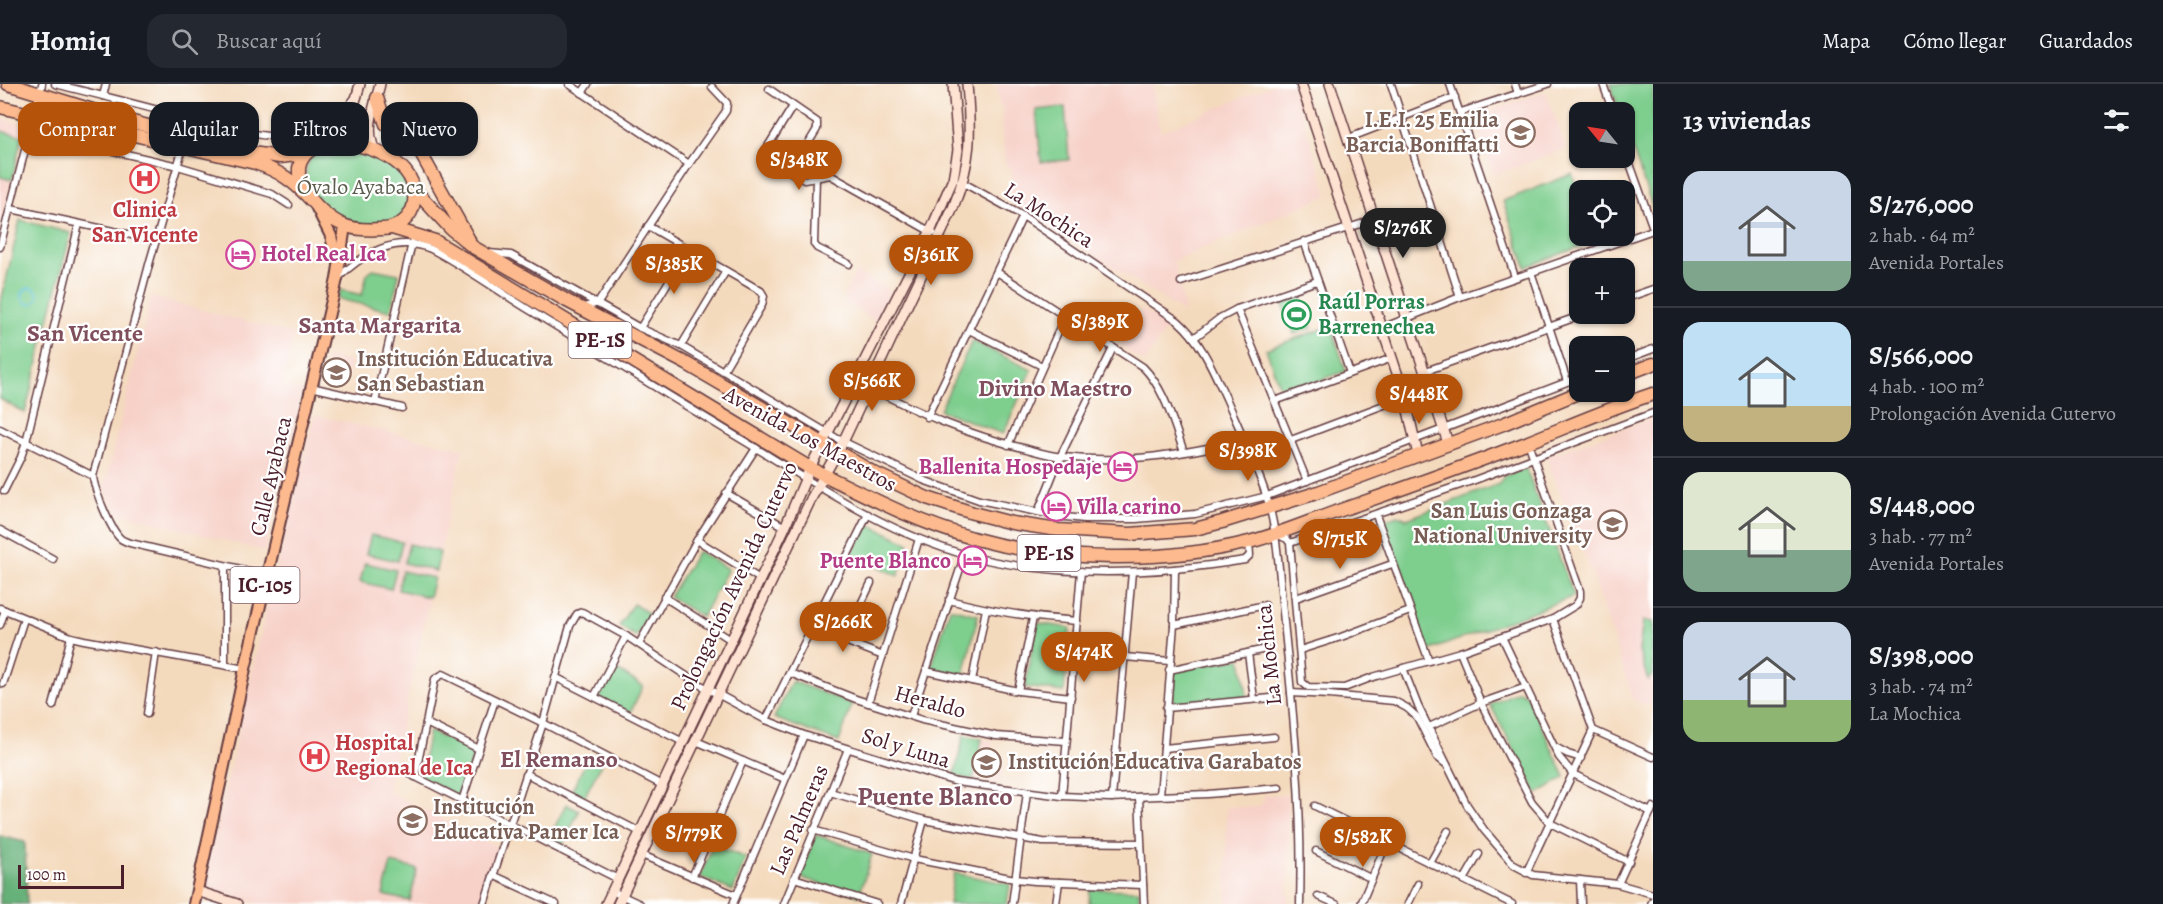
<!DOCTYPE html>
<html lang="es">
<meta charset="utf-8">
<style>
body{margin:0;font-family:Alegreya,serif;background:#242831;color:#f1f3f6;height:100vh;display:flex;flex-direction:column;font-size:22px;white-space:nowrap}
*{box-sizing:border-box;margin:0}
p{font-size:20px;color:#9ea1a6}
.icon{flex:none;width:33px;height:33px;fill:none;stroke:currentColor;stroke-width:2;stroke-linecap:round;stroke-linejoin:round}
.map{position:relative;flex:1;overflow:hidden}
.panel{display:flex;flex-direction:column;background:#171b24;width:510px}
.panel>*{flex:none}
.top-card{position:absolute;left:18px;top:18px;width:570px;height:54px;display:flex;gap:12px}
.needle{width:39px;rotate:300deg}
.tools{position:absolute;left:1569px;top:18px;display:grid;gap:12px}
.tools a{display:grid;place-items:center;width:66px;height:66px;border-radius:12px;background:#171b24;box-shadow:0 2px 4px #0004;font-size:30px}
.scale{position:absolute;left:18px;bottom:15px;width:106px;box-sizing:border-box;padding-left:6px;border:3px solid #4a1f2b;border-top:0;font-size:16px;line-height:21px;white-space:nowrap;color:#4a1f2b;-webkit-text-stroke:4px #fff;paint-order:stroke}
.price{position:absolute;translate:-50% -51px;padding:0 14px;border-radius:21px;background:#b45309;color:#fff;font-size:20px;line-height:39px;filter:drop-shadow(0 2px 3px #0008)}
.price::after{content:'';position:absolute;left:50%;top:36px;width:18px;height:14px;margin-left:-9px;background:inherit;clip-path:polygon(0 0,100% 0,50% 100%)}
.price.selected{background:#222;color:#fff}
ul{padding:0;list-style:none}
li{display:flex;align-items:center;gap:18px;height:150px;padding:0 30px}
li+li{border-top:2px solid #363941}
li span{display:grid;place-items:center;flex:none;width:168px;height:120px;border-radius:18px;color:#555}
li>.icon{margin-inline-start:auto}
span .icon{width:72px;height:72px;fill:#fffc;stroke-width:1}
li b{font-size:26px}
h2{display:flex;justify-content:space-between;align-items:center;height:72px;padding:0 30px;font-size:26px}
.chip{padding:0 21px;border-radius:18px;background:#171b24;box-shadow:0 2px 4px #0004;font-size:21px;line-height:54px}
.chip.selected{background:#b45309;color:#fff}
header{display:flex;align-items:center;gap:36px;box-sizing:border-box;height:84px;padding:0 30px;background:#171b24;border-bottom:2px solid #363941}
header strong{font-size:28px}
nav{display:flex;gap:33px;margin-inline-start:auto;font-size:21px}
.search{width:420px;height:54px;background:#242831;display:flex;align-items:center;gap:15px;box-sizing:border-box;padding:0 21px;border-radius:18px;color:#9ea1a6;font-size:22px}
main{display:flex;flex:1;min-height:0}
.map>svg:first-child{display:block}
</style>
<header>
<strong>Homiq</strong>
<div class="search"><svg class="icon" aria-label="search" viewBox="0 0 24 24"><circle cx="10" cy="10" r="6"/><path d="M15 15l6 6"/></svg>Buscar aquí</div>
<nav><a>Mapa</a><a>Cómo llegar</a><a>Guardados</a></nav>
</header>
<main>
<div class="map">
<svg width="1653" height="820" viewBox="0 0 1653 820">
<rect width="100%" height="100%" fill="#fff"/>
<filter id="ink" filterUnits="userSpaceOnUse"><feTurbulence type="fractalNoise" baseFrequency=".0167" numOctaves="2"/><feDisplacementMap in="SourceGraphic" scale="12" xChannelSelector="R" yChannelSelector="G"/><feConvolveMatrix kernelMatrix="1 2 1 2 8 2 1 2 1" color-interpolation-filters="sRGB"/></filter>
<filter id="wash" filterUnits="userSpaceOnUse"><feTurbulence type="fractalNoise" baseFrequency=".008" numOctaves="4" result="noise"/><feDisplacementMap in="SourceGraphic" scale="24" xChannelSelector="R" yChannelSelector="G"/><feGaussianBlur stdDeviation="1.35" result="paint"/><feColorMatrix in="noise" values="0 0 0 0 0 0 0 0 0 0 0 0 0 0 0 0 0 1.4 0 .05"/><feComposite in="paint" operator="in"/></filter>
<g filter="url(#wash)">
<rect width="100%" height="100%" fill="#f4dabd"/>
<g fill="#f7d1c8">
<path d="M997,0H1152L1160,48L1274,0H1291L1328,111L1174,177L1185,229L1013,119L1012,85L1005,79L1001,34L1003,31V23L999,21Z"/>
<path d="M1546,7L1566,65L1494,91L1473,33Z"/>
<path d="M0,34L20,40L24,44L0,144Z"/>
<path d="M856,188L890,207L876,237L842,217Z"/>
<path d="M151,213L294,250L282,301L303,307L265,467L118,428L104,404Z"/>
<path d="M1142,225L1168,242L1145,278L1126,267L1127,265L1119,260Z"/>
<path d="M327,273L351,278L345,304L321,299Z"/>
<path d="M314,331L463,365L387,707L500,764L482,820H258L214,807L209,803L205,795L263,540Z"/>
<path d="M1653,334V623L1633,616L1592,489L1546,373Z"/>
<path d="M983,655L993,657L988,677L1004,680L1000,699L974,695Z"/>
<path d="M1264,711H1288V820H1227L1226,723H1258L1264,717Z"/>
</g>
<g fill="#7ece8e" stroke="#64765c" stroke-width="1.5">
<path d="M1610,0H1653V125L1625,43L1624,28H1620Z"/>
<path d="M1065,23L1069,76L1041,78L1036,26Z"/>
<path d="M0,47L22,52L12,96L0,93Z"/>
<path d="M343,63L370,68L402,89L415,114L398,138C388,140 375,143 365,142C341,138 296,110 308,80C310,75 315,69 320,66C327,64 336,64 343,63Z"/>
<path d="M1572,90L1579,111L1580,152H1593L1595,157L1526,183L1503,117Z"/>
<path d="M20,136L71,149L25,329L0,315V222Z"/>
<path d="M373,185L399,190L391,227L338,215L340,206L362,211L367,190Z"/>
<path d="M1300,211L1312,244L1294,250L1282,218Z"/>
<path d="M1331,242L1346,287L1282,310L1266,265Z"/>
<path d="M972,257L1032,286L1003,350L940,326Z"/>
<path d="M1526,384L1574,512L1428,567L1382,437L1397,431L1407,435L1499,400L1504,392Z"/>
<path d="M868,440L909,459L898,492L852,470Z"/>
<path d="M371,451L402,458L398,477L366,470Z"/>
<path d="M409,460L440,468L436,487L404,479Z"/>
<path d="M698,467L728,485L702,533L669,513Z"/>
<path d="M365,479L396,486L391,505L360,498Z"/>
<path d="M402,487L434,494L429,513L398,506Z"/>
<path d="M633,520L650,530L636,553L619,542Z"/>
<path d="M950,524L978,531L964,591L931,584Z"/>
<path d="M1643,537L1653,538V590L1648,596L1639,567Z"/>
<path d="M1037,539L1070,544L1064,608L1025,603Z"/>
<path d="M1241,574L1247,612L1173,620L1174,587Z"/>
<path d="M614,584L643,602L630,629L599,614Z"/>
<path d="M792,597L852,620L839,658L774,634Z"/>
<path d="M1519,607L1527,611L1565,693L1537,710L1490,620Z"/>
<path d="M429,647L475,668L459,713L420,693Z"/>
<path d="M964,651L982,655L973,696L954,692Z"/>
<path d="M588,674L601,680L583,716L570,710Z"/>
<path d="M566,720L579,727L562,762L549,755Z"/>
<path d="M816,751L872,770L859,812L799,793Z"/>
<path d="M713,761L746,774L733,807L700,793Z"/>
<path d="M391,779L417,785L410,817L383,811Z"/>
<path d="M954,789L1010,800L1007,820H949Z"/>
<path d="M1090,805L1139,806V820H1089Z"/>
</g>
<path fill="#66b179" stroke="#586852" stroke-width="1.5" d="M0,752L25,758L27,820H0Z"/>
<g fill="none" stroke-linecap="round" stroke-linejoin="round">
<circle stroke="#5cc1da" stroke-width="2" cx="30" cy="212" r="8"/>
</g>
</g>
<g filter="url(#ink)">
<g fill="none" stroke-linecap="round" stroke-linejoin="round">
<defs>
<g id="street">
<path d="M55,0C95,10 136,20 176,31C212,40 275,61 311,50C330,45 342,30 353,16"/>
<path d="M569,0L689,80"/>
<path d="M1391,0L1460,213"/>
<path d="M1450,0L1515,193"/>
<path d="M1515,0L1518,10"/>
<path d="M1603,0L1613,28"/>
<path d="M769,5L817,38V45L791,88"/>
<path d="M582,9L588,0"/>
<path d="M103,12L106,0"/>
<path d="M793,22L765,67L768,74L804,96L830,91L933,149"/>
<path d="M1461,28L1548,0"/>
<path d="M31,48L178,82L272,110L289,121"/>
<path d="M1349,54L1455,13"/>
<path d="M183,63L150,177L93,392C94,405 111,447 121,455C122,456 129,459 130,459L267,491"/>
<path d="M1624,63L1653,144"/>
<path d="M816,94L814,160L817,164L849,180"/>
<path d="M960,97L1023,132L1178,237C1202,258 1213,286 1226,314C1240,346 1255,378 1266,411C1278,448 1279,490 1283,528C1293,625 1303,723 1300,820"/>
<path d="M11,125L155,156"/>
<path d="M648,142L761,207L764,212L762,221L723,287"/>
<path d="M1304,157L1350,289"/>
<path d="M0,163L42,0"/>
<path d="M489,169L511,171L640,244L681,262L838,355L923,396L979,416L1057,432L1084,435H1136L1195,430L1267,412L1580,293"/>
<path d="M997,188L1143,283C1165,305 1173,339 1184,368"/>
<path d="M1531,188L1567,297"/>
<path d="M339,193C364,169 396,151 431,165C466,183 498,207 531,227C609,275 686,322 764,369C827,408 893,451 966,471C1056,495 1153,491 1245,476L1250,471L1249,458"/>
<path d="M1181,198L1376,135"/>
<path d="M1624,215L1653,205"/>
<path d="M581,224L598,219L689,80L726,27L727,19L712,3"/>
<path d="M1237,225L1307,397"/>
<path d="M640,244L688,166"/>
<path d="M1382,244L1460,213L1653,146"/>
<path d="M969,246L1042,282"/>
<path d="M1194,254L1220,234L1237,225L1317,197"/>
<path d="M681,262L726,187"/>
<path d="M1624,276L1653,265"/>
<path d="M1423,288L1585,230"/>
<path d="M311,303L402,324"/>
<path d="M869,303C923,331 968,351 1027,365C1038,368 1051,372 1063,373C1124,380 1185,370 1245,356"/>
<path d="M1275,317L1392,274"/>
<path d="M375,318L412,159"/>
<path d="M927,333L1023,132"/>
<path d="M0,345L93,392"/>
<path d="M1291,356L1405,313"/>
<path d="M1008,361L1065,232"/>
<path d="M4,407L21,373L26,358L79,140"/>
<path d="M726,409L785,443"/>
<path d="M1038,428L1060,373L1113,264"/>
<path d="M1376,431L1429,577"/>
<path d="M0,446L53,475"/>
<path d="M1278,451L1287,455L1290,459L1302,598L1308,603L1344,604L1373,593L1460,568L1553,535L1576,521L1580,514V507L1528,358"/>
<path d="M697,456L760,495"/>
<path d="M1290,459L1472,397L1653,329"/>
<path d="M664,513L731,556"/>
<path d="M1296,514L1392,480"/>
<path d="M949,516C991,527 1033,534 1077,537"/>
<path d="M0,524L71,553L84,556L245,585"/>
<path d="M1553,535L1593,646L1653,673"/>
<path d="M0,541L5,526"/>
<path d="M1174,541L1265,521"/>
<path d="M812,544L883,572"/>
<path d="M1502,553L1559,673L1573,690L1651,728"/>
<path d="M844,556L871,499"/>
<path d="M639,560L697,456L756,364"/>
<path d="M1300,566L1341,553L1410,527"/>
<path d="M1460,568L1481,619L1532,718L1550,739L1629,778"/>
<path d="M1248,569L1254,615"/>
<path d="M1125,573L1170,577"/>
<path d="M225,581V482"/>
<path d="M1403,584L1418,622L1467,721L1484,746L1514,781L1533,791L1618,800L1653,810"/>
<path d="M1169,586L1266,565"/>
<path d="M926,587L1018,607L1071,613"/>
<path d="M790,589L856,615L922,636L996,652L1066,657"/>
<path d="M555,593L683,658"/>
<path d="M972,597L986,525"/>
<path d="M3,600L24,535"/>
<path d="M1018,607L1033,534"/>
<path d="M1291,609L1329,611L1394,617L1407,624L1417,633L1437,673L1447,681"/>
<path d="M594,613L626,552"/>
<path d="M868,619L919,455"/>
<path d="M53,622L71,553"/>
<path d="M1166,624L1271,614"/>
<path d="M147,630L156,568"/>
<path d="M911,632L965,470"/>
<path d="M766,636L868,430"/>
<path d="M426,639L479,665"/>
<path d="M1429,643L1481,619L1526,603"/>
<path d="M696,657L785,695"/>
<path d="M1555,663L1568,670L1581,674"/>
<path d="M1164,664L1274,653"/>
<path d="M408,689L618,795"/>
<path d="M527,690L640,748"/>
<path d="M415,693L435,595L443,590L543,639L662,701"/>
<path d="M830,708L924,736L1020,754L1043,758L1140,759"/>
<path d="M1160,711L1174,541L1175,485"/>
<path d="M1062,712L1081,487"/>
<path d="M1139,713L1144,820"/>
<path d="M1112,714L1132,488"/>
<path d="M462,717L495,616"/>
<path d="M1315,722L1512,820"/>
<path d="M813,746L914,775L1015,795L1035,797L1143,801"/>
<path d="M1316,767L1372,795"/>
<path d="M642,771L736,811"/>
<path d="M1430,779L1448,747"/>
<path d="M1526,789L1593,646"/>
<path d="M493,791L556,820"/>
<path d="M692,793L743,677"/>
<path d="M794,794L877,820"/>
<path d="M1464,796L1479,770"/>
<path d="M1580,796L1581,820"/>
<path d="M1618,800L1653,723"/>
<path d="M612,807L640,820"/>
<path d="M1318,812L1336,820"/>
<path d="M484,820L543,639L570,542L577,530L582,528L626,552L697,599L766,636L804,651L956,698L1062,712L1109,714L1208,710L1279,704"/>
<path d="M733,820L804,651"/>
<path d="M784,820L848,665"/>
<path d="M901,820L924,736"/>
<path d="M1012,820L1027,708"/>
<path d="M1056,820L1059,798"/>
<path d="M1361,820L1387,758"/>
<path d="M1408,820L1418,800"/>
<path d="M1651,820L1653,816"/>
</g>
<g id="secondary">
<path d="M1301,0L1405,313L1418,371"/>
<path d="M1330,0L1448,359"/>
<path d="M323,59C348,41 353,29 360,0"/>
<path d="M375,66C364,45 375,22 380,0"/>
<path d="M197,807L237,820"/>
<path d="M606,820L785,443L810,384L930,148L953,95L958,66L953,0"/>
<path d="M618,820L812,413L843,358L953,124C972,77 971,50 967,0"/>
</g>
<g id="primary">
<path d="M317,124L331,152L336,174"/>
<path d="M194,820L245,585L337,195L345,142"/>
</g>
<g id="highway">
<path d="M8,0L125,36L252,69L280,73L295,71L311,65"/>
<path d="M377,14L386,40L402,55L419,66L469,156"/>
<path d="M0,23L51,35L104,44L255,79C279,87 294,97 311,116"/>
<path d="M335,59C366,58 420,78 414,118C412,134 398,145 382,145C369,146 353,146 341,140C318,129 278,87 312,65C319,61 327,60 335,59Z"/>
<path d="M414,105L450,144L473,163L567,217L687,280L874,389L927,414L973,429L1012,439L1058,446L1130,450L1195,445L1222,438L1313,410L1503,340L1580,308"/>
<path d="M392,144L435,157L810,384C865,411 915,438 976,455C1059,478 1165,479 1249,458C1281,450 1312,436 1344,425C1405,404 1466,382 1526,359C1569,342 1610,324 1653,310"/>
<path d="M1624,291L1653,280"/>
</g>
</defs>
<use href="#street" stroke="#643b41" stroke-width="9"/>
<use href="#secondary" stroke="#643b41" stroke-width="12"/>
<use href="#primary" stroke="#643b41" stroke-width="14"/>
<use href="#highway" stroke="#643b41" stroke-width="15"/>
<use href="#street" stroke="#fff" stroke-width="6"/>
<use href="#secondary" stroke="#fee3d2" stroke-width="9"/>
<use href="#primary" stroke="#fcba8e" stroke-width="10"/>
<use href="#highway" stroke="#fcba8e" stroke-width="12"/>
</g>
</g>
<defs>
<symbol id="school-ring" viewBox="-11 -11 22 22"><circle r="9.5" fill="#fff" stroke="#8d6e63" stroke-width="1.5"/><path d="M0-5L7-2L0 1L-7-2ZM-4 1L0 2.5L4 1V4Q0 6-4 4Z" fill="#8d6e63"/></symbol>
<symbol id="hospital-ring" viewBox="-11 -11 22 22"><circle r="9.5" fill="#fff" stroke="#e0444e" stroke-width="1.5"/><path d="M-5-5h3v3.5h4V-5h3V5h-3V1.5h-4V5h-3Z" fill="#e0444e"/></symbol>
<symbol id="hotel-ring" viewBox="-11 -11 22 22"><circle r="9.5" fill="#fff" stroke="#d1479c" stroke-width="1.5"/><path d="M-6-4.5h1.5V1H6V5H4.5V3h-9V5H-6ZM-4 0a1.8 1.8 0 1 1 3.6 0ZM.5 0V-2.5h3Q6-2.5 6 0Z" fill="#d1479c"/></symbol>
<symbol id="stadium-ring" viewBox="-11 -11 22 22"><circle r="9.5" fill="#fff" stroke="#2e9e5b" stroke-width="1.5"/><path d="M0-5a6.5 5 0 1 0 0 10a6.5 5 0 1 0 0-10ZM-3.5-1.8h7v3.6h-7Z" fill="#2e9e5b"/></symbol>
<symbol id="university-ring" viewBox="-11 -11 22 22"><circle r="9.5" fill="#fff" stroke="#8d6e63" stroke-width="1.5"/><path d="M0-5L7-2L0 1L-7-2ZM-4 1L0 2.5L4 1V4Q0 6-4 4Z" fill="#8d6e63"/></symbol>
</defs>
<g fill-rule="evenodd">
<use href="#school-ring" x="1504" y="32" width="33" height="33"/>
<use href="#hospital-ring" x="128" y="78" width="33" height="33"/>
<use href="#hotel-ring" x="224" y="154" width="33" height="33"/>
<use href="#stadium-ring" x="1280" y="214" width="33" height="33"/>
<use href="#school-ring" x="320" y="272" width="33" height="33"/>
<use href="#hotel-ring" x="1106" y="366" width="33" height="33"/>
<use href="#hotel-ring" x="1040" y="406" width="33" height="33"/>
<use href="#university-ring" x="1596" y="424" width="33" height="33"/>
<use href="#hotel-ring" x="956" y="460" width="33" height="33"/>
<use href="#hospital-ring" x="298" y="656" width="33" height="33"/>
<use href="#school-ring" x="970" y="662" width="33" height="33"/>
<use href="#school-ring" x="396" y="720" width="33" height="33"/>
</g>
<g text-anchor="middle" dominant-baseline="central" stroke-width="4.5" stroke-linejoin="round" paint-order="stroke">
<g fill="#fff" stroke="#80626b" stroke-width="1.5">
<rect x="568.5" y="238" width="63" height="36" rx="4.5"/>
<rect x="1017.5" y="451" width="63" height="36" rx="4.5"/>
<rect x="230.5" y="483" width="69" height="36" rx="4.5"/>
</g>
<g font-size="21" font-weight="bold" fill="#4a1f2b">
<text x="600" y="256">PE-1S</text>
<text x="1049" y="469">PE-1S</text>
<text x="265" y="501">IC-105</text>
</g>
<g font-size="22" font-weight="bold" fill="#785e54" stroke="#fff" text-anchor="start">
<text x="1499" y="36" text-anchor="end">I.E.I. 25 Emilia<tspan x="1499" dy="25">Barcia Boniffatti</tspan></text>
<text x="357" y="275">Institución Educativa<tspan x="357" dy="25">San Sebastian</tspan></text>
<text x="1592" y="427" text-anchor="end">San Luis Gonzaga<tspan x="1592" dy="25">National University</tspan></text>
<text x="1008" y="678">Institución Educativa Garabatos</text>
<text x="433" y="723">Institución<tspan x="433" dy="25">Educativa Pamer Ica</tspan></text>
</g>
<g font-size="22" fill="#5c5c4e" stroke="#fff">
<text x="361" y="103">Óvalo Ayabaca</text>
</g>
<g font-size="22" font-weight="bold" fill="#be3a42" stroke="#fff">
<text x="145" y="126">Clinica<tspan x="145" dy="25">San Vicente</tspan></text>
<text x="335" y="659" text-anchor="start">Hospital<tspan x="335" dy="25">Regional de Ica</tspan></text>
</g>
<g font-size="22" fill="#4a1f2b" stroke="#fff">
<text transform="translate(1049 131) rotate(33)">La Mochica</text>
<text transform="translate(810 355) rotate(29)">Avenida Los Maestros</text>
<text transform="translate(271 392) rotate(-77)">Calle Ayabaca</text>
<text transform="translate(734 502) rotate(-65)">Prolongación Avenida Cutervo</text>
<text transform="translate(1269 571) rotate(-96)">La Mochica</text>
<text transform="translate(930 618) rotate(15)">Heraldo</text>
<text transform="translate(906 664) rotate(17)">Sol y Luna</text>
<text transform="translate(799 736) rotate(-67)">Las Palmeras</text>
</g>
<g font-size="22" font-weight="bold" fill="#b23c85" stroke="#fff" text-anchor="start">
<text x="261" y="170">Hotel Real Ica</text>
<text x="1102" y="383" text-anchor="end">Ballenita Hospedaje</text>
<text x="1077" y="423">Villa carino</text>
<text x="951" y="477" text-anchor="end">Puente Blanco</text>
</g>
<g font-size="22" font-weight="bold" fill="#27864d" stroke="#fff" text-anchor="start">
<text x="1318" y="218">Raúl Porras<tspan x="1318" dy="25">Barrenechea</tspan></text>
</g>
<g font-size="24" font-weight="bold" fill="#804f5d" stroke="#fff">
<text x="380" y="241">Santa Margarita</text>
<text x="85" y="249">San Vicente</text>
<text x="1055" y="304">Divino Maestro</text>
<text x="559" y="675">El Remanso</text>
</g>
<g font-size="26" font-weight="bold" fill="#804f5d" stroke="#fff">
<text x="935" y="712">Puente Blanco</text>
</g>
</g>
</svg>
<div class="tools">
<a><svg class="needle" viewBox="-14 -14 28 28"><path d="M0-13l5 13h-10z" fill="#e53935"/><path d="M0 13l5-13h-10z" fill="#9ea1a6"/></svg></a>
<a><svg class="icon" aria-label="locate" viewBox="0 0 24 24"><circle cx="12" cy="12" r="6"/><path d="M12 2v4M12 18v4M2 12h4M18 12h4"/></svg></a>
<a>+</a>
<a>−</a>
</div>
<div class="scale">100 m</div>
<b class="price" style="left:799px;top:107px">S/348K</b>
<b class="price selected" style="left:1403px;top:175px">S/276K</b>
<b class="price" style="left:931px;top:202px">S/361K</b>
<b class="price" style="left:674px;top:211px">S/385K</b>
<b class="price" style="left:1100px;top:269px">S/389K</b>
<b class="price" style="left:872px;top:328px">S/566K</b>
<b class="price" style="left:1419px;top:341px">S/448K</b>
<b class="price" style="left:1248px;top:398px">S/398K</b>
<b class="price" style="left:1340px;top:486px">S/715K</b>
<b class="price" style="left:843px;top:569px">S/266K</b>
<b class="price" style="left:1084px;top:599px">S/474K</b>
<b class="price" style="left:694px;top:780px">S/779K</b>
<b class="price" style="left:1363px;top:784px">S/582K</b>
<div class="top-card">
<a class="chip selected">Comprar</a>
<a class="chip">Alquilar</a>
<a class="chip">Filtros</a>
<a class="chip">Nuevo</a>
</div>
</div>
<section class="panel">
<h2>13 viviendas<svg class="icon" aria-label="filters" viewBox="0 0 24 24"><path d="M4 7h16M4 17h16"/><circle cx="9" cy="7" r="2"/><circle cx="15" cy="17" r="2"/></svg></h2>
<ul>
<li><span style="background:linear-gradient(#c9d6e8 75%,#7fa58c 0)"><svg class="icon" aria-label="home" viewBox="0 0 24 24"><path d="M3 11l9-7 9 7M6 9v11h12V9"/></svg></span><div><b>S/276,000</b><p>2 hab. · 64 m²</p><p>Avenida Portales</p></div></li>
<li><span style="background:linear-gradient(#bfe0f5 70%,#c2b280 0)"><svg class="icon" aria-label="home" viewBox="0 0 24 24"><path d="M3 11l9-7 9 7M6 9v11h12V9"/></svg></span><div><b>S/566,000</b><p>4 hab. · 100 m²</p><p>Prolongación Avenida Cutervo</p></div></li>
<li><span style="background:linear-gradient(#dfe7d0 65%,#7fa58c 0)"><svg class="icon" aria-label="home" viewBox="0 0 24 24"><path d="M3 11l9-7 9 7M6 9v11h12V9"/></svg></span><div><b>S/448,000</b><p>3 hab. · 77 m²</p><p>Avenida Portales</p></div></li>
<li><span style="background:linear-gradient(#c9d6e8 65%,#8fb573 0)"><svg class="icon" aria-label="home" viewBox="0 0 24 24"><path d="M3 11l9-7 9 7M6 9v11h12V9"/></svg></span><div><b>S/398,000</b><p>3 hab. · 74 m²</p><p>La Mochica</p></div></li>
</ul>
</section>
</main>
